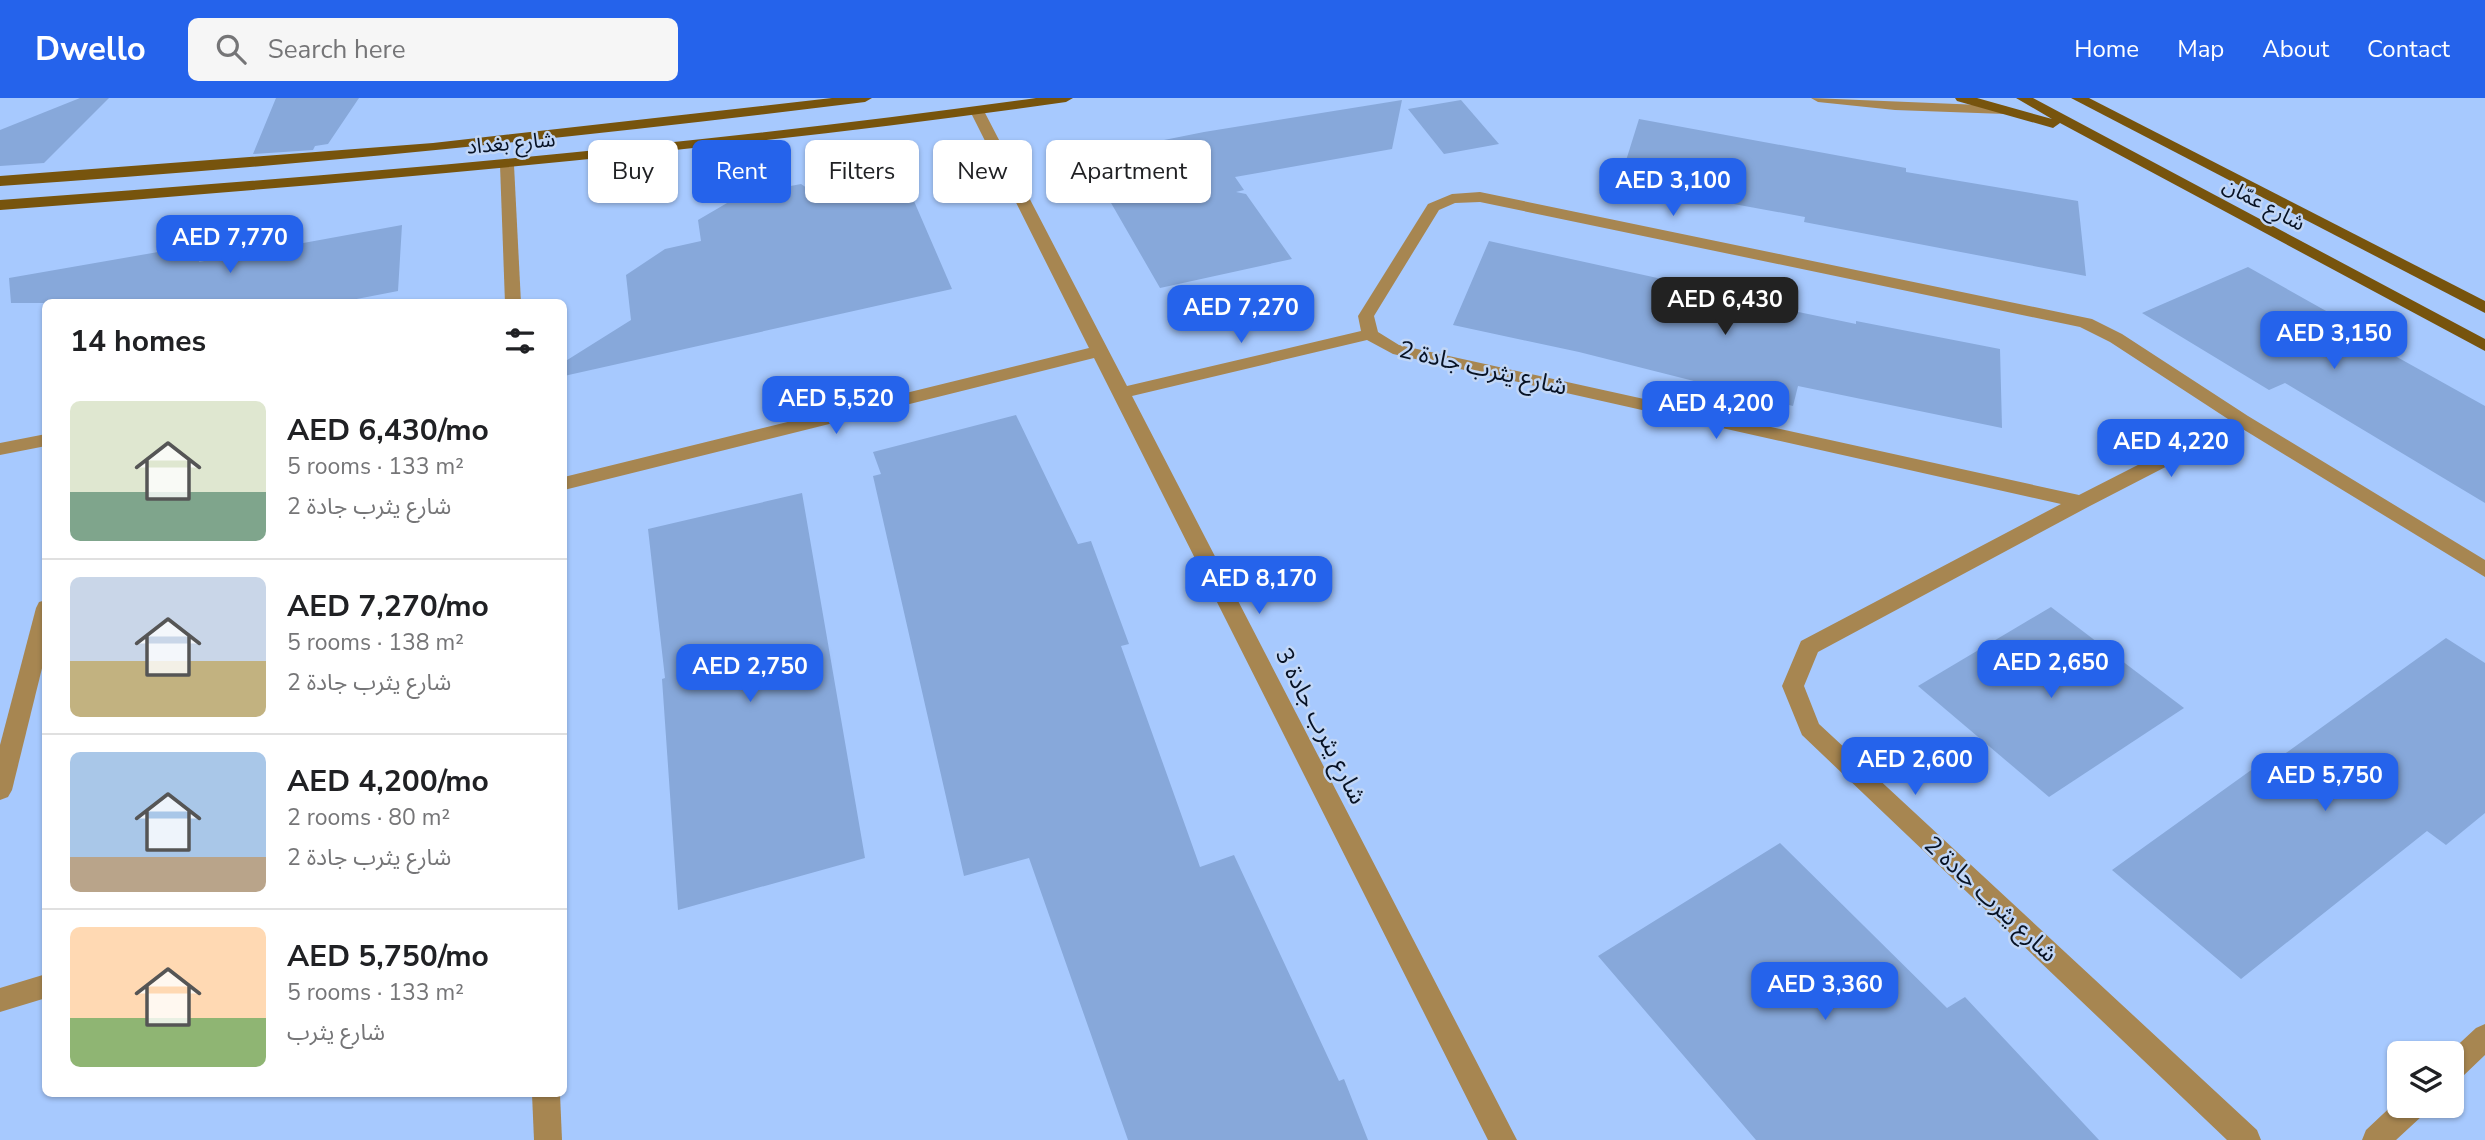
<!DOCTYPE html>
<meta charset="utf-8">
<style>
body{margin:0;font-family:"Nunito Sans","Noto Sans Arabic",sans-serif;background:#f6f6f6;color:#202124;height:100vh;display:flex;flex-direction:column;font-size:26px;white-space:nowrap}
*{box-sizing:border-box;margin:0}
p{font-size:23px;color:#757577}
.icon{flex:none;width:38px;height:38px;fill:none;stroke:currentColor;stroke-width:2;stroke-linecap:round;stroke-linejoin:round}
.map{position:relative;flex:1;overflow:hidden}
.side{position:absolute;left:42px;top:201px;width:525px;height:798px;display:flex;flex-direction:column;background:#fff;border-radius:10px;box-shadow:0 2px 5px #0004}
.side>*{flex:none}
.top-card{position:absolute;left:588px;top:42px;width:665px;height:63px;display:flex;gap:14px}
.tools{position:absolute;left:2387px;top:943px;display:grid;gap:14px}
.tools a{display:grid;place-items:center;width:77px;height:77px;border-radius:10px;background:#fff;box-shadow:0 2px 5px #0004;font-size:35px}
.price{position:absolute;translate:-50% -60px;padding:0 16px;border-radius:14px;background:#2563eb;color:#fff;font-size:23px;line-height:46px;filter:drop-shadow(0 2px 4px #0008)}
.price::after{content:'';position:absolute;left:50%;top:42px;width:21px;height:16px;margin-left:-10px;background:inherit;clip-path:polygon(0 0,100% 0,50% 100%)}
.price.current{background:#222;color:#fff}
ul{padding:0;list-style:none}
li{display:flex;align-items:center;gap:21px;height:175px;padding:0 28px}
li+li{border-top:2px solid #e0e0e0}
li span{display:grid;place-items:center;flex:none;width:196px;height:140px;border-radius:10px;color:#555}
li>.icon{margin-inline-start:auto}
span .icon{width:84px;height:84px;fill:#fffc;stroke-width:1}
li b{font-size:30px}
h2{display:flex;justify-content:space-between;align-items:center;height:84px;padding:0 28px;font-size:30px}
.pill{padding:0 24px;border-radius:10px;background:#fff;box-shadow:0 2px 5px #0004;font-size:24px;line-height:63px}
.pill.current{background:#2563eb;color:#fff}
header{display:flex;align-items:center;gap:42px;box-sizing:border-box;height:98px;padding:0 35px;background:#2563eb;color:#fff}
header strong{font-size:33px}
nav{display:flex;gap:38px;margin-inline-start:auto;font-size:24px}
.search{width:490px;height:63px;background:#f6f6f6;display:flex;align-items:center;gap:18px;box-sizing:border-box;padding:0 24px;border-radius:10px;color:#757577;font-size:26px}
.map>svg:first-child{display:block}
</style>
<header>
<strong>Dwello</strong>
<div class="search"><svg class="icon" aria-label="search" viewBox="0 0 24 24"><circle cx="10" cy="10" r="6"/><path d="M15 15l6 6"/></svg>Search here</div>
<nav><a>Home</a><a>Map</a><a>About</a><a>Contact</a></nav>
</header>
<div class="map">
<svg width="2485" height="1042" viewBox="0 0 2485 1042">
<rect width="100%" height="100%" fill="#a7c9fe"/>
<g fill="#87a8da">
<path d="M80,0H109L44,65L0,68V32Z"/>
<path d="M276,0H359L328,46L315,48L313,52L253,56Z"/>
<path d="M1402,2L1392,51L1235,79L1244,92L1236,94L1246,96L1292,161L1160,190L1084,58L1204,34Z"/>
<path d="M1461,2L1499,46L1444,56L1408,11Z"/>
<path d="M1639,21L1906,70V74L2078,103L2086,178L1804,124L1805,119L1619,85Z"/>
<path d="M893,81L897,89L907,87L952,191L564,278V264L631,222L626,177L665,151L701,143L698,122L739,98L801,86L810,92Z"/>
<path d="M402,127L398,193L336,205H11L9,180L204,146L199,164Z"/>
<path d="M1489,143L1703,190V194L1856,226V223L2000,251L2002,330L1798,288L1793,308L1579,254L1453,227Z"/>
<path d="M2248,169L2376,241L2370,244L2485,308V405L2285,285L2269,292L2142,215Z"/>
<path d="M1016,317L1078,446L1091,443L1129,546L1121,548L1200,769L1234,757L1339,983L1344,981L1368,1042H1128L1029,760L964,778L873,378L881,376L873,354Z"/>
<path d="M802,395L865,760L678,812L662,581L665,580L648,431Z"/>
<path d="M2051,509L2184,610L2049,699L1918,588Z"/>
<path d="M2446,540L2485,565V715L2446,747L2427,733L2241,881L2112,772L2261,665H2272Z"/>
<path d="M1780,745L1947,910L1965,899L2099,1042H1756L1598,858Z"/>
</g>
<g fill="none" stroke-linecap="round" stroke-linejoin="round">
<g fill="#a78651" fill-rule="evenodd">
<path d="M1811,0L2005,8L2012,12L2005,16L1895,12L1818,4Z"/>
<path d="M977,9L984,13L1127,288L1361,233L1358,218L1428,106L1452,96L1480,94L2092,221L2122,236L2248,318L2485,462V479L2241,330L2088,409L1818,554L1804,588L1819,626L2257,1032L2261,1042H2227L1802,637L1782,588L1801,543L2061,406L1393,256L1367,242L1132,298L1517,1042H1488L1094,260L564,392V379L1089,250L970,13ZM1480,104L2080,229L2110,244L2228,321L2079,397L1399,247L1378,234L1374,218L1439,112L1455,105Z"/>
<path d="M507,63L514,67L521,205H505L500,67Z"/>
<path d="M46,336V348L0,357V345Z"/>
<path d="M46,502V554L12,692L8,699L0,702V647L36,510L39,504Z"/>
<path d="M46,876V900L0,914V890Z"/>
<path d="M2485,926V957L2462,979L2452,983V956H2448L2476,930Z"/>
<path d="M532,996H560L562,1042H534Z"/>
<path d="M2399,1001V1008H2426L2422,1018L2396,1042H2362L2366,1032Z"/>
</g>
<g fill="#77540d" fill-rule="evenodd">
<path d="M832,0H872L865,4C577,40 289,69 0,88V78L433,45Z"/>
<path d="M1036,0H1073L1066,4C712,54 356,85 0,112V102C346,77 692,48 1036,0Z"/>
<path d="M1955,0H1977L2052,21L2016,0H2033L2485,241V253L2060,25L2053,30L1957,3Z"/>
<path d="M2071,0H2089L2485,203V215Z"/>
</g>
</g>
<g text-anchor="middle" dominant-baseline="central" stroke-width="5" stroke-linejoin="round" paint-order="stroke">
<g font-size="21" fill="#071224" stroke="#c1d6f6">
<text transform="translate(511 45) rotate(-5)">شارع بغداد</text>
<text transform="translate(2264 106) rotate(28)">شارع عمّان</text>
</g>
<g font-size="24" fill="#071224" stroke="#c1d6f6">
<text transform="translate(1483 270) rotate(13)">شارع يثرب جادة 2</text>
<text transform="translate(1321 628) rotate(63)">شارع يثرب جادة 3</text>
<text transform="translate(1991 801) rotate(43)">شارع يثرب جادة 2</text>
</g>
</g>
</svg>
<div class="tools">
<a><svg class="icon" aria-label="layers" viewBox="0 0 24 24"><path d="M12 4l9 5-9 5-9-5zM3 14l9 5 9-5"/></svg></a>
</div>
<b class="price" style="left:1673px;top:120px">AED 3,100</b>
<b class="price" style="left:230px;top:177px">AED 7,770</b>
<b class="price current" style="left:1725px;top:239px">AED 6,430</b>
<b class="price" style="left:1241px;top:247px">AED 7,270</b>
<b class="price" style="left:2334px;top:273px">AED 3,150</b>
<b class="price" style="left:836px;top:338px">AED 5,520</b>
<b class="price" style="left:1716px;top:343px">AED 4,200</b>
<b class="price" style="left:2171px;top:381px">AED 4,220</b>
<b class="price" style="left:1259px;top:518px">AED 8,170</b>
<b class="price" style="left:2051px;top:602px">AED 2,650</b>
<b class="price" style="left:750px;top:606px">AED 2,750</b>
<b class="price" style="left:1915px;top:699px">AED 2,600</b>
<b class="price" style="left:2325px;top:715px">AED 5,750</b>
<b class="price" style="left:1825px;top:924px">AED 3,360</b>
<div class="top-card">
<a class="pill">Buy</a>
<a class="pill current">Rent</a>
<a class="pill">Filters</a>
<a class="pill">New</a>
<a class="pill">Apartment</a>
</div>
<section class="side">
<h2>14 homes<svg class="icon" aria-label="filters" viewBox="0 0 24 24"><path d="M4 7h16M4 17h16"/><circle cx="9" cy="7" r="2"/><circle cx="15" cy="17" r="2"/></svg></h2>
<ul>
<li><span style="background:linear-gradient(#dfe7d0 65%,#7fa58c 0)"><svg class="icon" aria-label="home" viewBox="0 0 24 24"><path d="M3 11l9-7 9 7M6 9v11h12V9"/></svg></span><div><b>AED 6,430/mo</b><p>5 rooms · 133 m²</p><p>شارع يثرب جادة 2</p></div></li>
<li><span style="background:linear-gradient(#c9d6e8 60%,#c2b280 0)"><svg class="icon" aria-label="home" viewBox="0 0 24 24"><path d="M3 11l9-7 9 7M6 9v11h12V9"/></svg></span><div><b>AED 7,270/mo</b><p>5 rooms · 138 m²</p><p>شارع يثرب جادة 2</p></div></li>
<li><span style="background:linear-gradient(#a9c7e8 75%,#b9a48a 0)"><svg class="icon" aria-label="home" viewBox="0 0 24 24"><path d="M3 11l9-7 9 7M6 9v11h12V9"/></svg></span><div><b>AED 4,200/mo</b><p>2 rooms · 80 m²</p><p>شارع يثرب جادة 2</p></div></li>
<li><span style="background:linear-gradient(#ffd9b3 65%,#8fb573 0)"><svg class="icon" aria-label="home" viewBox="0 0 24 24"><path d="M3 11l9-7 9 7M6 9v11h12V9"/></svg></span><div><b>AED 5,750/mo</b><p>5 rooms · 133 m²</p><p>شارع يثرب</p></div></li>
</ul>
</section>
</div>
